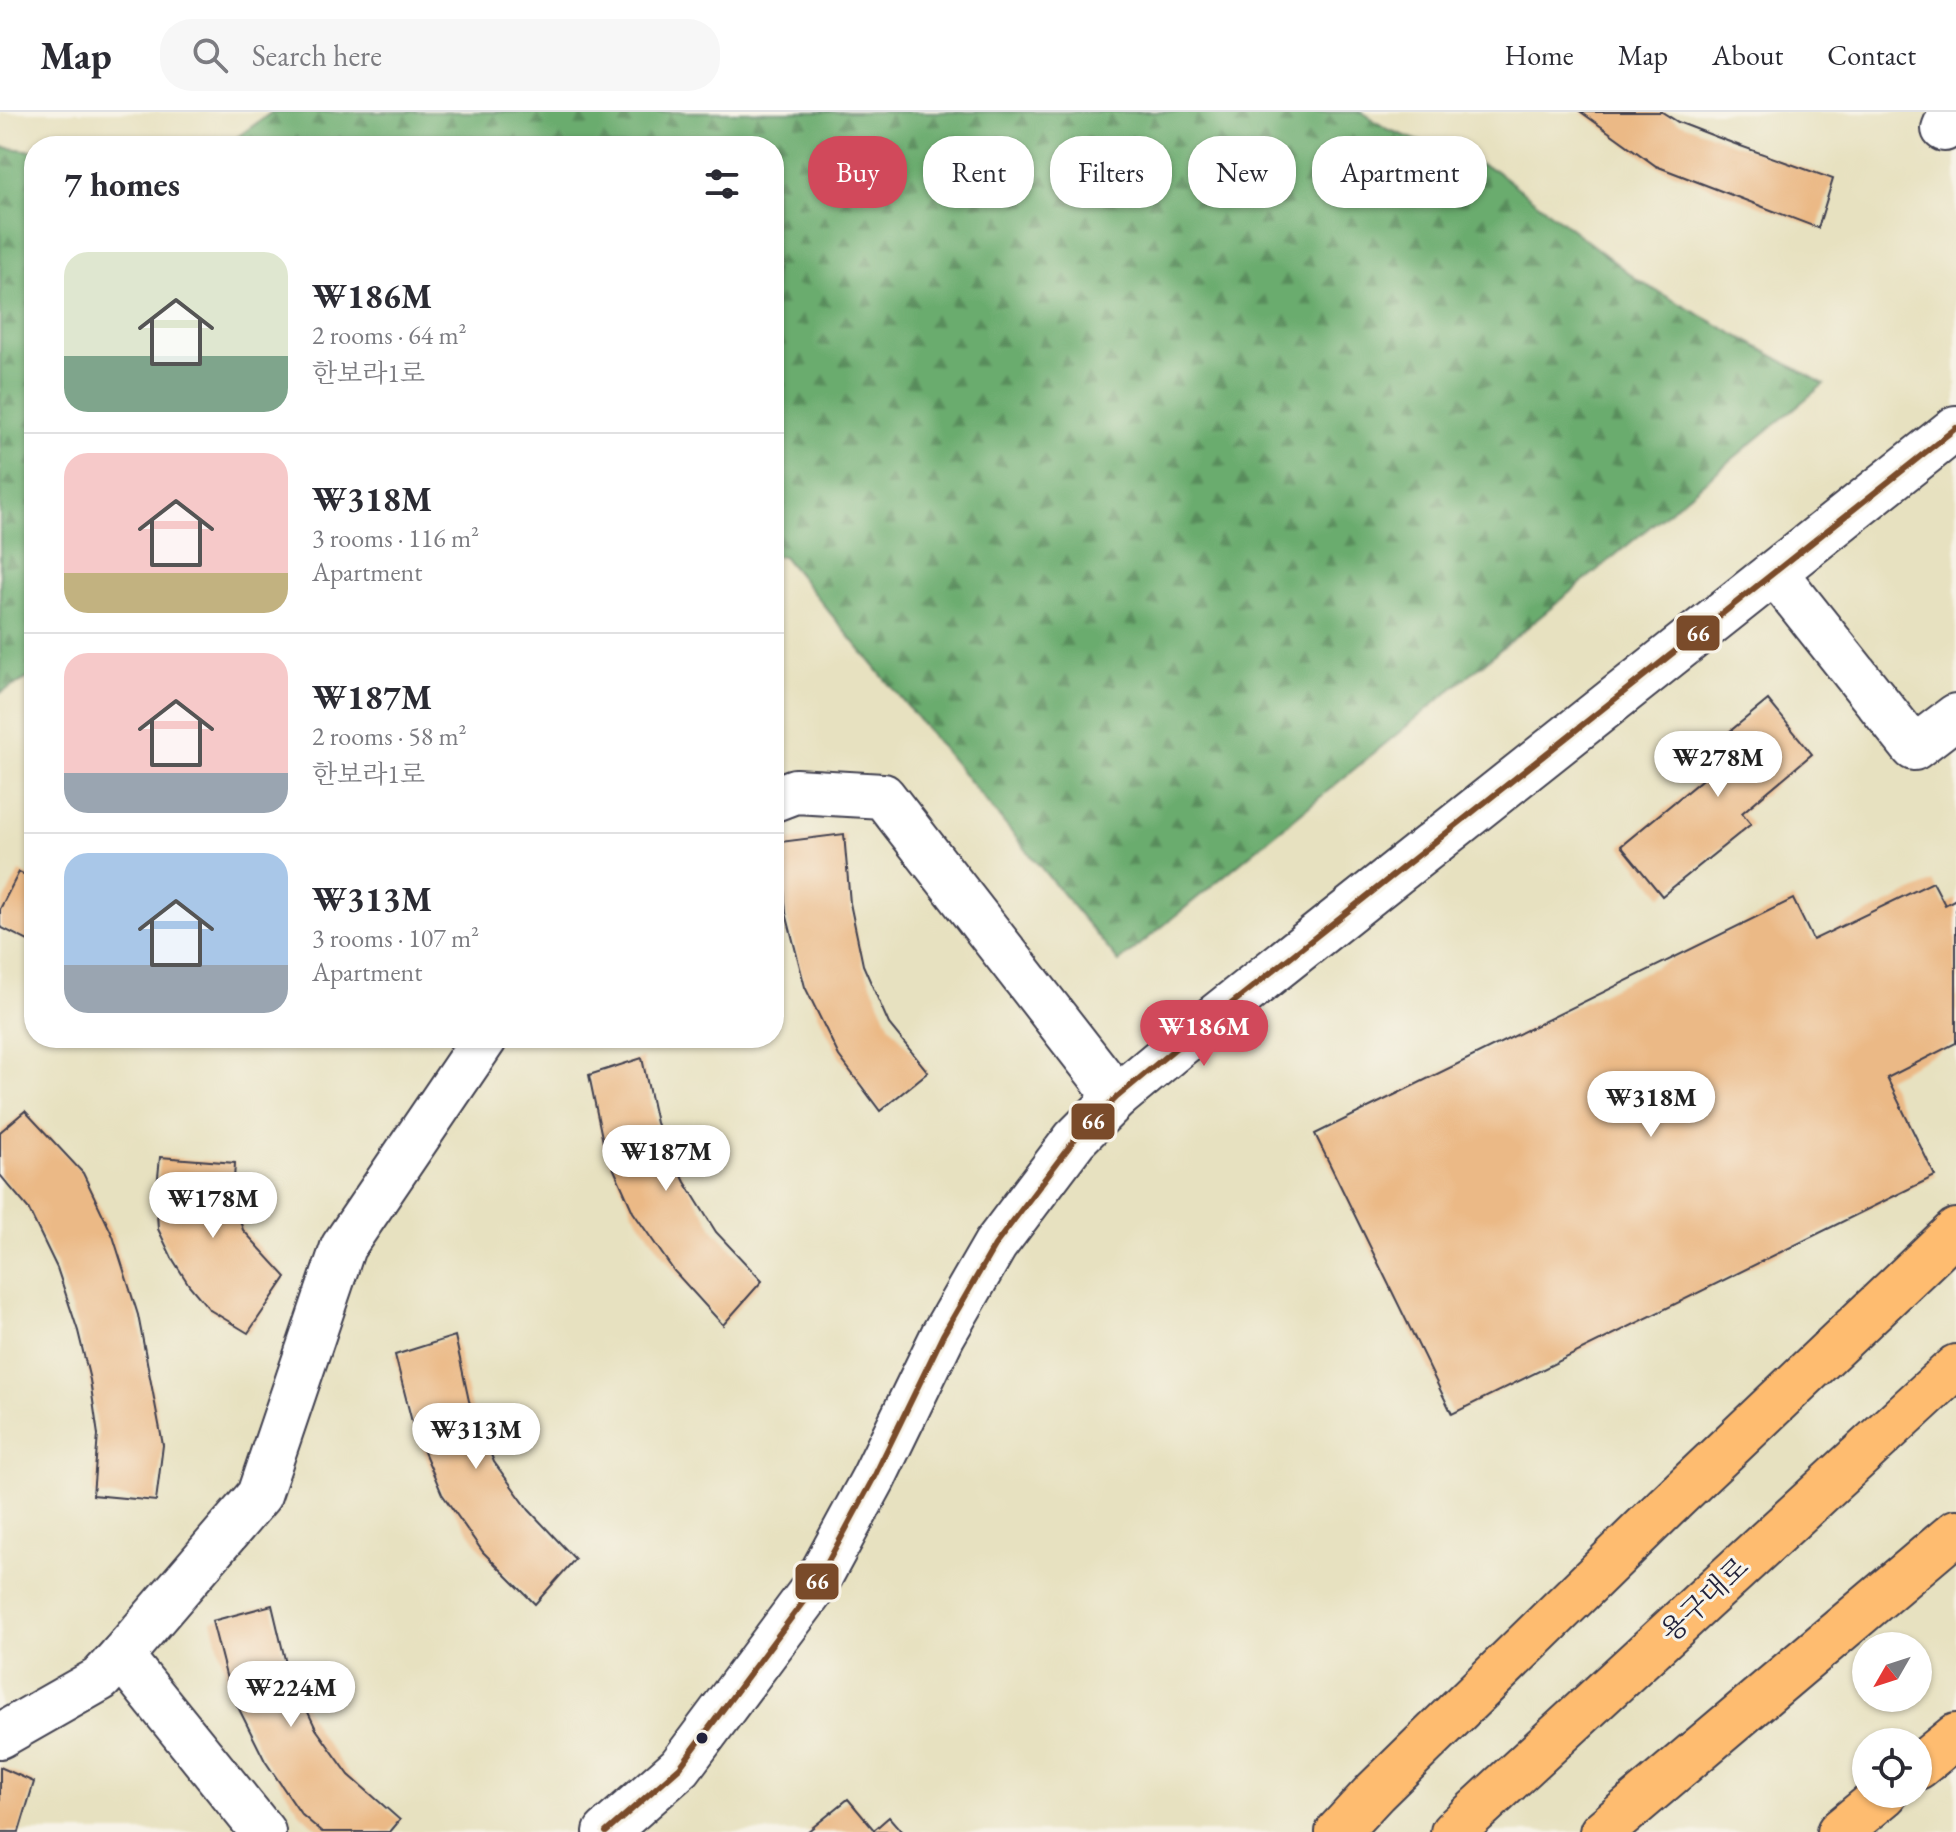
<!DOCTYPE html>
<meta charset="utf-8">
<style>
body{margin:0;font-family:"EB Garamond","Noto Serif KR",serif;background:#f7f7f7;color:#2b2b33;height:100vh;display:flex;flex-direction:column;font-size:30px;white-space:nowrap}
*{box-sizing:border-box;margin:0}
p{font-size:26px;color:#7c7c81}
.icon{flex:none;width:44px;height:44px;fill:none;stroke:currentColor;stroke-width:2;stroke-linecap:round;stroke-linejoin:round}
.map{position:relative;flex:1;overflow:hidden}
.details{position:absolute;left:24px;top:24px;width:760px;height:912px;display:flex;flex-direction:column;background:#fff;border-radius:32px;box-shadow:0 2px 6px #0004}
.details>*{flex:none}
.banner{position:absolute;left:808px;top:24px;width:760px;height:72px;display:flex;gap:16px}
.needle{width:52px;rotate:231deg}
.tools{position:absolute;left:1852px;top:1520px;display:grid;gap:16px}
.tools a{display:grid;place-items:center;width:80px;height:80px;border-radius:50%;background:#fff;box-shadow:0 2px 6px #0004;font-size:40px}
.price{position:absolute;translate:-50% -68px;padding:0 18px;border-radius:28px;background:#fff;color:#222;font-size:26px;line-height:52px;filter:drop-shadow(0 2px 4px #0008)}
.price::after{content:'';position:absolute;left:50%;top:48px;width:24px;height:18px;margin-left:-12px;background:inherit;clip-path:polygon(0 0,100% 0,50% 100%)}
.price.on{background:#d1495b;color:#fff}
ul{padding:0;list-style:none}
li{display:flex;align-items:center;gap:24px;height:200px;padding:0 40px}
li+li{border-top:2px solid #e1e1e2}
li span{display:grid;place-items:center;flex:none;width:224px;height:160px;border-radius:24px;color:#555}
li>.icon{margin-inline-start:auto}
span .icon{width:96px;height:96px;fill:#fffc;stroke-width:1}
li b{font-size:34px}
h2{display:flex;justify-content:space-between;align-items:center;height:96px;padding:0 40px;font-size:34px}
.tag{padding:0 28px;border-radius:32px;background:#fff;box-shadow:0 2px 6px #0004;font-size:28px;line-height:72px}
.tag.on{background:#d1495b;color:#fff}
header{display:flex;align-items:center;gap:48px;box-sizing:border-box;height:112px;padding:0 40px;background:#fff;border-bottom:2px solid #e1e1e2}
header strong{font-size:38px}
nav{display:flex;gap:44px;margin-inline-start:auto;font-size:28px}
.search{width:560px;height:72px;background:#f7f7f7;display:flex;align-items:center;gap:20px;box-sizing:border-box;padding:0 28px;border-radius:32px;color:#7c7c81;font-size:30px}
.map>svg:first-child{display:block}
</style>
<header>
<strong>Map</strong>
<div class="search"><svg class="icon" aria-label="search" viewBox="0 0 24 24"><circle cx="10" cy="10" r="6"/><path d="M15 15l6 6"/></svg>Search here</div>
<nav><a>Home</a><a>Map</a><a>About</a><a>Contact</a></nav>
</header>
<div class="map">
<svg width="1956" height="1720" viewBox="0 0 1956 1720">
<defs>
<pattern id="forest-firs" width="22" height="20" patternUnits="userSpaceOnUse" patternTransform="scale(2)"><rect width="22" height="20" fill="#6bac6e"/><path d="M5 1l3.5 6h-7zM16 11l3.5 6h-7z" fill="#588c5c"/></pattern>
</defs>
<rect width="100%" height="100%" fill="#f7f3e8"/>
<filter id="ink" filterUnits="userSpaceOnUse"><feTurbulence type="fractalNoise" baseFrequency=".0125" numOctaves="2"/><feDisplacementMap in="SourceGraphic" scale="16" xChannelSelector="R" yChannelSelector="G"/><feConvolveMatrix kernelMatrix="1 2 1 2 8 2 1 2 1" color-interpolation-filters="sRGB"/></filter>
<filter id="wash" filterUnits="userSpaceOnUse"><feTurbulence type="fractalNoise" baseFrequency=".006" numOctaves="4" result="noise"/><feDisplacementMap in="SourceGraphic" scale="32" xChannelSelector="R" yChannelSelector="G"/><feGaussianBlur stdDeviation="1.8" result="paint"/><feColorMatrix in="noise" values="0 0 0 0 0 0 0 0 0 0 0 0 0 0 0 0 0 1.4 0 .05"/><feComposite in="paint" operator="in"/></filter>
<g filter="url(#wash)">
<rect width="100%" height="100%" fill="#e7e1c0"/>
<g fill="url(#forest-firs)" stroke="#466754" stroke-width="2">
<path d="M272,0H1362L1387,17L1495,58L1639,169L1824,272L1119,850L783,444H774V34H225Z"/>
<path d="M0,35L34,39V563L0,581Z"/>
</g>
<g id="blocks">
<g fill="#ebb986">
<path d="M1581,0H1662L1678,10L1735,32L1833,67L1818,116L1656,54Z"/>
<path d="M1768,588L1812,642L1742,701L1751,712L1662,784L1621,734L1712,659L1700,644Z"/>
<path d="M844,722L850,791L863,853L889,912L928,960L880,999L839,944L805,875L786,801L780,730Z"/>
<path d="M19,760L34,767V832L0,815V797Z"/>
<path d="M1933,770L1945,793L1956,787V931L1887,966L1935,1064L1452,1302L1315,1022L1793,787L1813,828Z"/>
<path d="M642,946L656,1011L685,1070L716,1120L762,1169L723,1213L674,1159L633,1100L604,1035L589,963Z"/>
<path d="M25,999L83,1061L113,1124L138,1203L163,1333L156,1389L93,1383L98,1323L90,1268L78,1219L57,1156L28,1096L0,1063V1020Z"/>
<path d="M160,1045L235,1051L233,1086L243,1118L286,1165L248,1221L210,1198L189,1173L172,1146L158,1117L156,1085Z"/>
<path d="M455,1224L469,1289L494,1350L529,1398L575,1447L535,1492L483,1440L442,1382L413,1314L395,1243Z"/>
<path d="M272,1493L287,1556L316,1617L349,1663L400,1708L390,1720H322L301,1702L265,1649L230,1579L212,1509Z"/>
<path d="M0,1655L34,1670L19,1720H0Z"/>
<path d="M848,1687L874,1718L889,1705L902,1720H807Z"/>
</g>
</g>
</g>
<g filter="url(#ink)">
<use href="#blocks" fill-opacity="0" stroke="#403f4f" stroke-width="2"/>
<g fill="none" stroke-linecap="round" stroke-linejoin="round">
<defs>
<g id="minor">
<path d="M1944,17L1951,0"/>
<path d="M1775,461L1914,636L1956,604"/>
<path d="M774,687L795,679L883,684L1117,985"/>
<path d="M0,1624L100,1567L121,1544"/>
<path d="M263,1720L121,1544L259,1383L343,1135L485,926"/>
<path d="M606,1720L680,1655L815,1474L873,1367L943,1223L995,1133L1075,1027L1117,985L1177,935L1956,316"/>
</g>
<g id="highway">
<path d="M1918,1655L1956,1624"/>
<path d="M1338,1720L1375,1680L1666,1395L1956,1119"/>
<path d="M1453,1720L1956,1255"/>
<path d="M1602,1720L1956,1420"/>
<path d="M1839,1720L1885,1682"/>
</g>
</defs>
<use href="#minor" stroke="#403f4f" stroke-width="48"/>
<use href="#highway" stroke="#403f4f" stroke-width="48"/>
<use href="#minor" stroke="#fff" stroke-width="44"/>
<use href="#highway" stroke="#febc70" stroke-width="44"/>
<defs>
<path id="bus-1" d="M606,1720L680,1655L815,1474L873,1367L943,1223L995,1133L1075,1027L1117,985L1177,935L1956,316"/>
</defs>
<use href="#bus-1" stroke="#f7f3e8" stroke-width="12"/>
<use href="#bus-1" stroke="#7a4b2a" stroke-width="6"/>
</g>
</g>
<circle fill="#22223b" stroke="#f7f3e8" stroke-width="3" cx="702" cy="1626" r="7"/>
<g text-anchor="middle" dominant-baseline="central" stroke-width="6" stroke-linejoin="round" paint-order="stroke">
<g font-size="28" fill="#22223b" stroke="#f7f3e8">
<text transform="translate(1704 1487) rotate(-43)">용구대로</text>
</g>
</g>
<g stroke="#f7f3e8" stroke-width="3">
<rect x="1675" y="502" width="46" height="38" rx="8" fill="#7a4b2a"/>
<rect x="1070" y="990" width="46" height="39" rx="8" fill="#7a4b2a"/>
<rect x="794" y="1450" width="46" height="39" rx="8" fill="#7a4b2a"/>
</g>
<g font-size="22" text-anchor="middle" font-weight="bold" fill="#fff">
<text x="1698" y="529">66</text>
<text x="1093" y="1017">66</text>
<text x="817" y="1477">66</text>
</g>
</svg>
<div class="tools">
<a><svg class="needle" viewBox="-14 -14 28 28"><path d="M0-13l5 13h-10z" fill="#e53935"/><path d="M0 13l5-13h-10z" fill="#7c7c81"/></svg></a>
<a><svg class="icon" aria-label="locate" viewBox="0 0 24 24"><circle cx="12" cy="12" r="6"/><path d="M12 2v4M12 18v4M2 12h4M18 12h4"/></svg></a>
</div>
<b class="price" style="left:1718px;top:687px">₩278M</b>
<b class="price on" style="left:1204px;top:956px">₩186M</b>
<b class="price" style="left:1651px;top:1027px">₩318M</b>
<b class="price" style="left:666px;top:1081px">₩187M</b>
<b class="price" style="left:213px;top:1128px">₩178M</b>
<b class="price" style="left:476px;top:1359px">₩313M</b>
<b class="price" style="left:291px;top:1617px">₩224M</b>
<div class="banner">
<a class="tag on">Buy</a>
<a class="tag">Rent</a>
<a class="tag">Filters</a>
<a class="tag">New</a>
<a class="tag">Apartment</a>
</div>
<section class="details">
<h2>7 homes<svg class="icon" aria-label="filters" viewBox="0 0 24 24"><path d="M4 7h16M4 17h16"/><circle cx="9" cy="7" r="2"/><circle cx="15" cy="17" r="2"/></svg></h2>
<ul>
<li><span style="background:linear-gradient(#dfe7d0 65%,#7fa58c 0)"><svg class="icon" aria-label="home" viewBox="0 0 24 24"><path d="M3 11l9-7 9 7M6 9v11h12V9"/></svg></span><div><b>₩186M</b><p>2 rooms · 64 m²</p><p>한보라1로</p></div></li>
<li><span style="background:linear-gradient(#f6c9c9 75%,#c2b280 0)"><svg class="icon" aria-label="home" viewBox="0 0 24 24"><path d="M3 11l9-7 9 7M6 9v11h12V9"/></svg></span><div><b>₩318M</b><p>3 rooms · 116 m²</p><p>Apartment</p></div></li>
<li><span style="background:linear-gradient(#f6c9c9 75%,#9aa5b1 0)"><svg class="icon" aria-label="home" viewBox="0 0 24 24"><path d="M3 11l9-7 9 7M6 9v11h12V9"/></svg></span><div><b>₩187M</b><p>2 rooms · 58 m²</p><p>한보라1로</p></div></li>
<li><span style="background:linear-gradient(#a9c7e8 70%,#9aa5b1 0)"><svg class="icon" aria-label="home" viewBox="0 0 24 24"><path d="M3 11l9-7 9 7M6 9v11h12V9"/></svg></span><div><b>₩313M</b><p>3 rooms · 107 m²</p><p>Apartment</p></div></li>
</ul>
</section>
</div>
